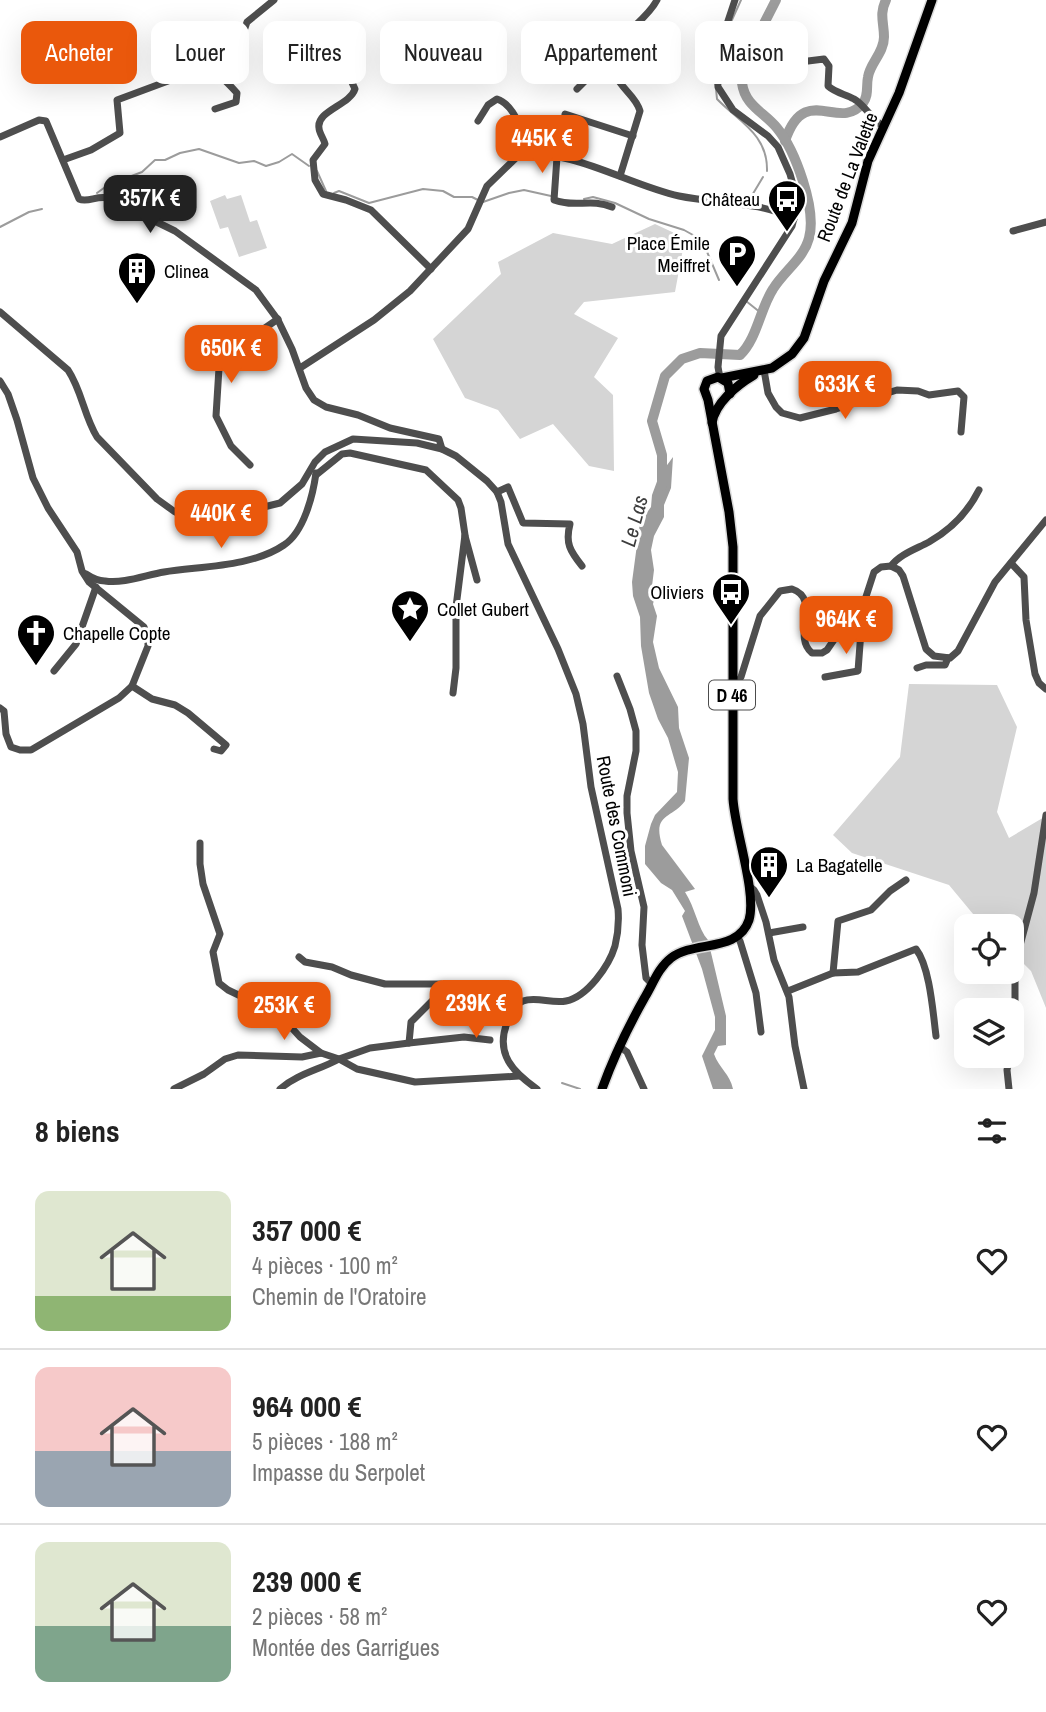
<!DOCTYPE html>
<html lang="fr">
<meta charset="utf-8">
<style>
body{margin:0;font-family:"Archivo Narrow",sans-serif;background:#f6f6f6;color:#222;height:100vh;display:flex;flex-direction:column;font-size:26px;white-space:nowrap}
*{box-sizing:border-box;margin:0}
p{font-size:23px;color:#767676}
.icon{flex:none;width:38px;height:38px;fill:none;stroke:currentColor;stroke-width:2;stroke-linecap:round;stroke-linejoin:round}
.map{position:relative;height:1089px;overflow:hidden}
.details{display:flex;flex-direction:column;background:#fff;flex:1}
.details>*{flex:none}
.top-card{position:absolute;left:21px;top:21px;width:1004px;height:63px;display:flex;gap:14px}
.fabs{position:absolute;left:954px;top:914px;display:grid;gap:14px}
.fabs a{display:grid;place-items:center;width:70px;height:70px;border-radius:14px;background:#fff;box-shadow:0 7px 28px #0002;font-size:35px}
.price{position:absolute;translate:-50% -60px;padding:0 16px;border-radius:14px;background:#ea580c;color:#fff;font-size:23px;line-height:46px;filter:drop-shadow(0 2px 4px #0008)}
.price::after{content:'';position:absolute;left:50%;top:42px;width:21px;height:16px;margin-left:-10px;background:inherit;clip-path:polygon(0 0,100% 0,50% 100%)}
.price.on{background:#222;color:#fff}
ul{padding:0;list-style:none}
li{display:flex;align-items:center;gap:21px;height:175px;padding:0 35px}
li+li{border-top:2px solid #e0e0e0}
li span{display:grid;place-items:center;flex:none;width:196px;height:140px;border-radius:14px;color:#555}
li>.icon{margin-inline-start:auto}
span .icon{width:84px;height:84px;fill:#fffc;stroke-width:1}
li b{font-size:30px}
h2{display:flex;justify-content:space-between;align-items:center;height:84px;padding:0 35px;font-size:30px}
.tag{padding:0 24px;border-radius:14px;background:#fff;box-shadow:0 7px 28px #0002;font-size:24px;line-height:63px}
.tag.on{background:#ea580c;color:#fff}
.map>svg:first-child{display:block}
</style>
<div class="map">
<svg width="1046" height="1089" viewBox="0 0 1046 1089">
<rect width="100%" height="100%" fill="#fff"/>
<g fill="#d5d5d5">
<path d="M225,195L227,199L241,195L250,222L257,220L267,248L239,257L228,227L220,229L210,201Z"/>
<path d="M655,224L685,238L675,292L584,302L574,314L618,338L594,377L613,395L614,471L589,466L553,424L520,439L498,410L465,398L433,339L501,274L498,262L553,233L612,244Z"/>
<path d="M909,684L997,685L1017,727L997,812L1009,838L1046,816V1008L1031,971L1012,952V926H983L949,885L852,853L833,835L900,757Z"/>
</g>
<path fill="#9c9c9c" d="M673,457L671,488L664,505V517L654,536L651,550L654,570L652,586L655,596L653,604L657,616L653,642L659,668L678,707L679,728L689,758L685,801C672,819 652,813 662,845L695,889L685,892C695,907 698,929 708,940L726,1016V1045L718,1046L714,1054C719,1068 730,1074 733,1089H713L702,1056L715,1030V1017L702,969L682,916L685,911L672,890L661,883L645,864V846L651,824L655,815L677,792L678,772L668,738L658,719L649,693L641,646L640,617L633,596L632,582L640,522L651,507L652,495L659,476Z"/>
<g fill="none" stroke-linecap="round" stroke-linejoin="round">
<g stroke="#9c9c9c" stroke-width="2">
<path d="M731,22L741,0"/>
<path d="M721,75L727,47"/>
<path d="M716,89L717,99C738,121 768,134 767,171"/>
<path d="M317,171L326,191"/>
<path d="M97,193L108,185L142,172L155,160H165L180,153L199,149L239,163L254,161L266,166L279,162L292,154L309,166"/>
<path d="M334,193L339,191L369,203L423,189L443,191L454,197H472L478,200"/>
<path d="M584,199L593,197L615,203L649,219L684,230L702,240L719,280"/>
<path d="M483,202L509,193L524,190L551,196"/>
<path d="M748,202L763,177"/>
<path d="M0,227L29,212L42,209"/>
<path d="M746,301L761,313"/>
<path d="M562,1083L580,1089"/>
</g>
<g stroke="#9c9c9c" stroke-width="10">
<path d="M785,141C805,81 839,133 863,103C869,95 866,86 868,77C870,63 884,53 884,37C884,23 879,14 886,0"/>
<path d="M662,486V455L652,421L665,376L682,359L700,353L740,355C757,339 760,309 773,289C784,271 804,258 809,238C817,209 795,150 777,128C764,112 745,106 742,83C741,65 767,18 776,0"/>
</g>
<defs>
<g id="major">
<path d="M722,378L772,368L792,354L804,338L824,281L852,223L868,161L899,93L932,0"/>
<path d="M712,423C715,403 737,385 754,375"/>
<path d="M602,1089C614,1056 628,1027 645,997C653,984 658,968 671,958C694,940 738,953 749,920C757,893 735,831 733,799V547L729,512L708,400L704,389L707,381L718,377L728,383L730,394"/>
</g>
</defs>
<use href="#major" stroke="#dbdbdb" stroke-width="12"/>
<g stroke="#4e4e4e" stroke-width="7">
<path d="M784,64L824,59L829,66L828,86C836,93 845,94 854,99C864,104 871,119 884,127"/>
<path d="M203,68C217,71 227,82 237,93L236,102L215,109"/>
<path d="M533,68L545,58L573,57L616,48"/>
<path d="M336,71L349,76L355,89C350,105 316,111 319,128C319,133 324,139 325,144L313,160L315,180L323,194L346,200L371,210L431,269"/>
<path d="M577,89L607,59L614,57"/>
<path d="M565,114L633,136"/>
<path d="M478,121L488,105L497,99C509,103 519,119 520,132C521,140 517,147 519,155"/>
<path d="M0,137L39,120L46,121L79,199C88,203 97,195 108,198L175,231L256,290L278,320L292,349L306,388L314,400L326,407L358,415L390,428L439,439L442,449"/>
<path d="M557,157L554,200C575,208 591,198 612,207"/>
<path d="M63,160L91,150L120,133L117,100L203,68L244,31L247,22L274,0"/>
<path d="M620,176L640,111C636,96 621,89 615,74C603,40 644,26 657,0"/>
<path d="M1013,231L1046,222"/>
<path d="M0,312L68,370C82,391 84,416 97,437L157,499L175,512L185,514L264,507L280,503L302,484L315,462L325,452L353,439L417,443L442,449L456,456L487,481L497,492L501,502L508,544L558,649L576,694L583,724L591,787L618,909C619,921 618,934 615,946C609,966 587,997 566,1001C552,1004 536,996 523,1001C514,1005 510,1015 507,1023C495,1054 513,1072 537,1089"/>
<path d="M300,368L374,320L410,291L468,229L487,186L519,155C572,148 628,185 679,196C717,204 760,201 794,219"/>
<path d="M764,370L768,393L776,407L782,413L800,418L836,409L897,390L918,391L929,395L958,391L964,397L961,432"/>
<path d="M720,378L718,367L721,336L792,226L798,203L790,174L778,147L768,136L733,110L718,87L717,72L724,33L735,0"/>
<path d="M0,381L8,394L17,420L33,478L48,508L77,552L82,571L89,582L144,627L148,637V646L132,686L119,698L31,750H20L11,747L6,734L4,711L0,708"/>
<path d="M250,465L231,446L216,416L219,368L230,352L278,319"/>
<path d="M316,475L342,454L350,453L426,470L458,500L461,508L465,535L456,607V668L453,693"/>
<path d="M497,492L508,487L523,523L570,524C565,543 570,551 582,566"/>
<path d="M465,536L477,580"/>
<path d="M1011,563L1024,577L1026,620L1035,674L1039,683L1046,689"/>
<path d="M891,566C900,554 916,549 929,542C950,530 968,512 979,490"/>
<path d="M86,574C92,578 98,581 105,581C123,584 146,575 164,572C201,566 252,567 284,545C304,532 313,495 316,473"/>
<path d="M917,668L926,665H945L948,658"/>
<path d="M54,671L76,644L96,587"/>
<path d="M617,676L630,709L636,731V751L627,796V813L631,851L644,907L642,945L646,978L652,984"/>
<path d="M825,677L858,671L861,631L855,618"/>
<path d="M732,682L738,681L741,677L760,616L780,591L792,589C822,599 791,636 812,653H822L827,650L840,631L861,612L874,572L881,567L891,566L899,570L903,576L926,649L934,656L950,658L958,651L995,582L1046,520"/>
<path d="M132,686L152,699L175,705L188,713L226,745L221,751L214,749"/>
<path d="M200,843V864L203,884L220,934L213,952L219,983L228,990L280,1015L300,1037L321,1053"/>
<path d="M749,886L754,890L757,895L766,922L774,960L789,997L795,1046L804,1089"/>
<path d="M769,933L803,927"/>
<path d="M737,937L740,941L756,993L761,1032"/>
<path d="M299,957L305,962L332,967L351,975L385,984H441L442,991L411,1022L409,1043L464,1037L490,1040"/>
<path d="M833,973L838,921L871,910L890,891L906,880"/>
<path d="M788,991L833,973L858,972L916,949C930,967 933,1013 936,1036"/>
<path d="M619,1046L627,1052L644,1089"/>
<path d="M1012,1049L1015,1031V964L1034,893L1046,815"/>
<path d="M174,1089L204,1074L225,1059L238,1055L302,1057L321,1053L339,1059L370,1048L409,1043"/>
<path d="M280,1089C297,1074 319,1070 339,1059L357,1069L415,1082L519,1076"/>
<path d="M1009,1089L1007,1070L1010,1055"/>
</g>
<use href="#major" stroke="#000" stroke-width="9"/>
</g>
<defs>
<symbol id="bus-pin" viewBox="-11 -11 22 30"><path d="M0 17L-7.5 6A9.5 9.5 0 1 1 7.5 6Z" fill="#000" stroke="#fff"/><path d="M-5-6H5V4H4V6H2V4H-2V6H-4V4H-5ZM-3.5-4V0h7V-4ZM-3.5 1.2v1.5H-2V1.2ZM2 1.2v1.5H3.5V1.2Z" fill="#fff"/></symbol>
<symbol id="parking-pin" viewBox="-11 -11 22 30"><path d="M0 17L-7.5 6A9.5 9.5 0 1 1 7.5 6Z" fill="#000" stroke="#fff"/><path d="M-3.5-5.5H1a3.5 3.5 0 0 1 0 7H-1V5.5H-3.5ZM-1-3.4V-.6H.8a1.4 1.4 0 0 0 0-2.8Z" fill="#fff"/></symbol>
<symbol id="building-pin" viewBox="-11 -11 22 30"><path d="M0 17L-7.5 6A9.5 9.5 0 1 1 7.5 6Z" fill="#000" stroke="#fff"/><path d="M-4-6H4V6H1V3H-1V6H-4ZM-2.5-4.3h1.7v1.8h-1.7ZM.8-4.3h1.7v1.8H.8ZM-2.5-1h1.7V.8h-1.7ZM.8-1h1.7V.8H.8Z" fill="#fff"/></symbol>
<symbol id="sight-pin" viewBox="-11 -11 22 30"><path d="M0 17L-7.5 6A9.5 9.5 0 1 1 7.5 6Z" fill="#000" stroke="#fff"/><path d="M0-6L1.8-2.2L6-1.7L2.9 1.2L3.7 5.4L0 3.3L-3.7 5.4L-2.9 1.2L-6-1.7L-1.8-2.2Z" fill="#fff"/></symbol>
<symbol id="church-pin" viewBox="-11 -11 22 30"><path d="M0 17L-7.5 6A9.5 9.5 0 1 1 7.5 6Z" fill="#000" stroke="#fff"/><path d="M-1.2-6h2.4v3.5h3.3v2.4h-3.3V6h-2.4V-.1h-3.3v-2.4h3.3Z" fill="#fff"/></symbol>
</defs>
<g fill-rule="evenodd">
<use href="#bus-pin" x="765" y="177" width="44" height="60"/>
<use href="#parking-pin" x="715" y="232" width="44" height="60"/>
<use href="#building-pin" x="115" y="249" width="44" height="60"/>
<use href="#bus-pin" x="709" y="570" width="44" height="60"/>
<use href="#sight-pin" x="388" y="587" width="44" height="60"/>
<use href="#church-pin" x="14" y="611" width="44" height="60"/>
<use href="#building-pin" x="747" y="843" width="44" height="60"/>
</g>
<g text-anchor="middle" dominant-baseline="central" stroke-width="6" stroke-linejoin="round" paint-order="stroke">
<rect fill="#fff" stroke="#4c4c4c" stroke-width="2" x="709" y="680.5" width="46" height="29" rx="5"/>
<g font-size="18" font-weight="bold" fill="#000">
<text x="732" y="695">D 46</text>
</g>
<g font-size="19" fill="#000" stroke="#fff">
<text transform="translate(847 177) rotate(-69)">Route de La Valette</text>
<text transform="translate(617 826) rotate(79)">Route des Commoni</text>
</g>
<g font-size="19" fill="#000" stroke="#fff" text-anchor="start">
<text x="760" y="199" text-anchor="end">Château</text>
<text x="710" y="243" text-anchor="end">Place Émile<tspan x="710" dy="22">Meiffret</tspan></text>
<text x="164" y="271">Clinea</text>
<text x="704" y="592" text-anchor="end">Oliviers</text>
<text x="437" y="609">Collet Gubert</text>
<text x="63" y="633">Chapelle Copte</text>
<text x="796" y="865">La Bagatelle</text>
</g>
<g font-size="21" font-style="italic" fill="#3d3d3d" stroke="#fff">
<text transform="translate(634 521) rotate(-75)">Le Las</text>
</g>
</g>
</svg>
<div class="fabs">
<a><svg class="icon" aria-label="locate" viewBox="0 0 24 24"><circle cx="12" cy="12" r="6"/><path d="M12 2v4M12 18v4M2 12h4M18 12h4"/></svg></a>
<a><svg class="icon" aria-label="layers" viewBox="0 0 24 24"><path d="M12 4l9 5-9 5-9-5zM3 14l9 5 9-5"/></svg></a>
</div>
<b class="price" style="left:542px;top:175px">445K €</b>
<b class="price on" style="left:150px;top:235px">357K €</b>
<b class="price" style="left:231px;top:385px">650K €</b>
<b class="price" style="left:845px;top:421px">633K €</b>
<b class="price" style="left:221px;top:550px">440K €</b>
<b class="price" style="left:846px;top:656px">964K €</b>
<b class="price" style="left:476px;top:1040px">239K €</b>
<b class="price" style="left:284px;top:1042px">253K €</b>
<div class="top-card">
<a class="tag on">Acheter</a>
<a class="tag">Louer</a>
<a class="tag">Filtres</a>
<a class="tag">Nouveau</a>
<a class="tag">Appartement</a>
<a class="tag">Maison</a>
</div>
</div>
<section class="details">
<h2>8 biens<svg class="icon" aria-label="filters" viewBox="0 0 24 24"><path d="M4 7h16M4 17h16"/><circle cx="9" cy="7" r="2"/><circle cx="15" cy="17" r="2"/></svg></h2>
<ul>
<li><span style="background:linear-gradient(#dfe7d0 75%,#8fb573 0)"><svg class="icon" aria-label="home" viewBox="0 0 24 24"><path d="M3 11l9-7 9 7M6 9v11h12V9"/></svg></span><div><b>357 000 €</b><p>4 pièces · 100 m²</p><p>Chemin de l'Oratoire</p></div><svg class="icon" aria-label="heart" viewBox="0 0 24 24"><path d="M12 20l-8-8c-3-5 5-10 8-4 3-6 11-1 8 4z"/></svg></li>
<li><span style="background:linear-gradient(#f6c9c9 60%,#9aa5b1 0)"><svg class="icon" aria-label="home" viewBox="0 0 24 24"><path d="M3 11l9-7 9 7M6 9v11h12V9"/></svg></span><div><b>964 000 €</b><p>5 pièces · 188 m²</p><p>Impasse du Serpolet</p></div><svg class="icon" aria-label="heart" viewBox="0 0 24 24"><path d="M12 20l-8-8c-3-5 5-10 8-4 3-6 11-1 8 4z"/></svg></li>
<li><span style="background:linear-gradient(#dfe7d0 60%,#7fa58c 0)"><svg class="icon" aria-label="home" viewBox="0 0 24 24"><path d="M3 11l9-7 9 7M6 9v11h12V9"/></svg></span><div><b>239 000 €</b><p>2 pièces · 58 m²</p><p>Montée des Garrigues</p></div><svg class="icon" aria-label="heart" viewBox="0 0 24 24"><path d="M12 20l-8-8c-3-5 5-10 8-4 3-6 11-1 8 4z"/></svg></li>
</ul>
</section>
